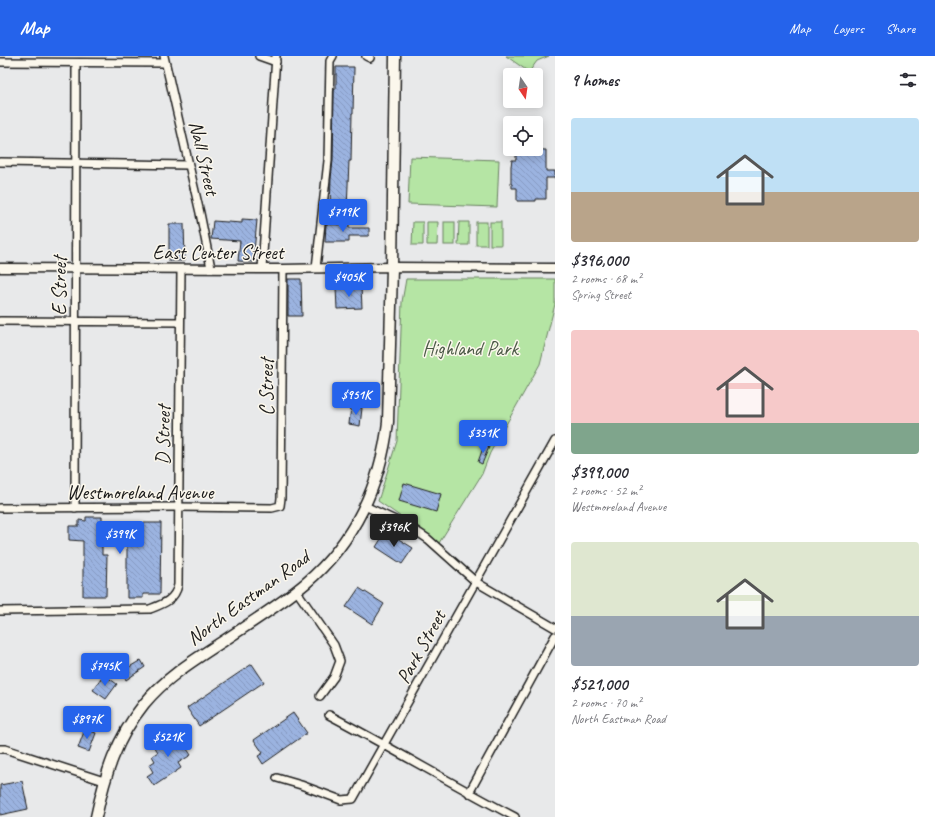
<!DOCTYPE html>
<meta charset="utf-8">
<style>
body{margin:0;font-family:Caveat,sans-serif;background:#f7f7f7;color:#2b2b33;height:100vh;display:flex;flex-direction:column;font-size:15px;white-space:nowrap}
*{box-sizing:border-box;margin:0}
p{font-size:13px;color:#7c7c81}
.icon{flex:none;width:22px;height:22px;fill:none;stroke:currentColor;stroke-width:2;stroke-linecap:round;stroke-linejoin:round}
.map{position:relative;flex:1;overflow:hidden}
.drawer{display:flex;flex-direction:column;background:#fff;width:380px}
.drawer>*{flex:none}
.needle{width:26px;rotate:167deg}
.buttons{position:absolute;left:503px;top:12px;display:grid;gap:8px}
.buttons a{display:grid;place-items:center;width:40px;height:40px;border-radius:4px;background:#fff;box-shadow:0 2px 10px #0003;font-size:20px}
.price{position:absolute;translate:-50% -34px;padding:0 9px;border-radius:4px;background:#2563eb;color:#fff;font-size:13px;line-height:26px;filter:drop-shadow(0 1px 2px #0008)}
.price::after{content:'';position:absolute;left:50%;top:24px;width:12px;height:9px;margin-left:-6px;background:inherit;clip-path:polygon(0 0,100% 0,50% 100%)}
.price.on{background:#222;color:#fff}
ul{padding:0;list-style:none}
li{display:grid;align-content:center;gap:8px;height:212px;padding:0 16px}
li span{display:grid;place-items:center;height:124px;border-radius:4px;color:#555}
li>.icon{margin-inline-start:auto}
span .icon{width:72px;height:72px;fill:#fffc;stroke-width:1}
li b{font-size:17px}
h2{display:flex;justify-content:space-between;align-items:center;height:48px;padding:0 16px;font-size:17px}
header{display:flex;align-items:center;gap:24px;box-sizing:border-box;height:56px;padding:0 20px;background:#2563eb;color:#fff}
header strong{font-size:19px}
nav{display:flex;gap:22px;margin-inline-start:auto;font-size:14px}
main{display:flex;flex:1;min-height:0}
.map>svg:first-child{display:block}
</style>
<header>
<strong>Map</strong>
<nav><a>Map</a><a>Layers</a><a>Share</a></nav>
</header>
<main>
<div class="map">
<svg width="555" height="761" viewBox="0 0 555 761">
<defs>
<pattern id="building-back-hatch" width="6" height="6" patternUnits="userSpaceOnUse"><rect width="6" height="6" fill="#9bb3e0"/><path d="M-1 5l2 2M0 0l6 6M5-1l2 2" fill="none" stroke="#8599c0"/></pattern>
</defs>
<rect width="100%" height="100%" fill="#e8e9ea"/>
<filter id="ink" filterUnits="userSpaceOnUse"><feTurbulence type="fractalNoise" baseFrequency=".025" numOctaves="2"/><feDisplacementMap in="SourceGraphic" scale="8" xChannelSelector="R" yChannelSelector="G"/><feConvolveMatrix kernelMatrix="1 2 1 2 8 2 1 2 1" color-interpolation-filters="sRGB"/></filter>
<g filter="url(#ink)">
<g fill="#b5e5a4" stroke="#688060">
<path d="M506,0H549L537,5L529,16Z"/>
<path d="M410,101L499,104L497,151L408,148Z"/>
<path d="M413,166H423V189H412Z"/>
<path d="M427,166H438L437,189H427Z"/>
<rect x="444" y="166" width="11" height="23"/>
<path d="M459,166H469V189H458Z"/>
<rect x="476" y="166" width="11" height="23"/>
<rect x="490" y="166" width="11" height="23"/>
<path d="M406,223H555V248L540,308L490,397L482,418L439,487L378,445L397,385L402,246Z"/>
</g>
<g fill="url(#building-back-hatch)" stroke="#1c1c1c">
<path d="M336,11H354L353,57H352L351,105H349L347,153L330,152L331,122L333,104L334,33H336Z"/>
<path d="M516,93L546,94V115H555V122H546V143H536V145H517V132H512V128H511V110L512,104H516Z"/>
<path d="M242,163L257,164L253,206L238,205L240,185L211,183L213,165L242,167Z"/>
<path d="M169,168H184L185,205H169Z"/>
<path d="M326,168L349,169V172H369V180H349V186H325Z"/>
<path d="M288,223H301L302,260H288Z"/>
<path d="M361,231L362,252L337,253L336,232Z"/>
<path d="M351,351L362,352L360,370L349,368Z"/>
<path d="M484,389L489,391L482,408L478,406Z"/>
<path d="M404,427L441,438L436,456L399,445Z"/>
<path d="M86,461H102V467H161L160,538H143V542H127V487H102V499H107L106,540H83V485L69,484V470H79V464L86,465Z"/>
<path d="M386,475L413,492L402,508L376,491Z"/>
<path d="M359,532L384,548L372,568L346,551Z"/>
<path d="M141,604L145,611L126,624L121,616Z"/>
<path d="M252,608L264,626L199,670L187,652Z"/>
<path d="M104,619L117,628L106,643L93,634Z"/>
<path d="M293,657L307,677L263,708L258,700L263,697L254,684Z"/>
<path d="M85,673L96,677L89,696L78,692Z"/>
<path d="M175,675L191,699L178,707L181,712L154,730L147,720L153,716L149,709L155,705L152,700L158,696L154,690Z"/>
<path d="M22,725L28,753L0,759V729Z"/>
</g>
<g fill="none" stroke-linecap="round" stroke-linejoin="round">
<defs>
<g id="minor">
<path d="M164,0L200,157L211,212"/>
<path d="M259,0L276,6"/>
<path d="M366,0L370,2"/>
<path d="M0,6L165,7"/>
<path d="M0,106L188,109"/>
<path d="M316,212L328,105L330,5L333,0"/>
<path d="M262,213L276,0"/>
<path d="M0,265L180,266"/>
<path d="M365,450L410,471L428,483L476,526L555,572"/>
<path d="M0,452L178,451L272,452L280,450L281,442L283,213"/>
<path d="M75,452L76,7"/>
<path d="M296,534L334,589L340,605L334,621L320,640"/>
<path d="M0,555L150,553C163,548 175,544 178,529L181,213"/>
<path d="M329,659C392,692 452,728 515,761"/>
<path d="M0,693H5L104,725"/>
<path d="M277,722L301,729L341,744L353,743L555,385"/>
<path d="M469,737L555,580"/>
</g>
<path id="tertiary" d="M0,212L283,213L392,211L555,212"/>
<path id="secondary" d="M96,761C105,719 116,683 144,648C165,622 194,604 222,586C250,567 280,549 306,527C354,486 381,428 388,366L392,211L395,0"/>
</defs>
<use href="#minor" stroke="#1c1c1c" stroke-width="10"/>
<use href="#tertiary" stroke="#1c1c1c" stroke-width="11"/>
<use href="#secondary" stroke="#1c1c1c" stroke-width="13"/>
<use href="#minor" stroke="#fbf7ec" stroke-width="7"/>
<use href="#tertiary" stroke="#fbf7ec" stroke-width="8"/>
<use href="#secondary" stroke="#fbf7ec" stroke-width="10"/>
</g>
</g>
<g text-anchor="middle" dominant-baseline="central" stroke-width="3" stroke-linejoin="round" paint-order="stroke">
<g font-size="20" fill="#1c1c1c" stroke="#fbf7ec">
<text transform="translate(204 102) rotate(77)">Nall Street</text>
<text x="218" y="196">East Center Street</text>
<text transform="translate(59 230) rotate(-90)">E Street</text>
<text transform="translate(266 331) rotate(-90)">C Street</text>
<text transform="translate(163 379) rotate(-89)">D Street</text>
<text x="140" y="436">Westmoreland Avenue</text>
<text transform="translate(248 542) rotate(-36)">North Eastman Road</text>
<text transform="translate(421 591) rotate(-61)">Park Street</text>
</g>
<g font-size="20" fill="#4a5845" stroke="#fbf7ec">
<text x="470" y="292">Highland Park</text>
</g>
</g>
</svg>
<div class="buttons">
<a><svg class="needle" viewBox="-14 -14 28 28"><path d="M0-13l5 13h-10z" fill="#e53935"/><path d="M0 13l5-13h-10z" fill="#7c7c81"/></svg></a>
<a><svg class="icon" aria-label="locate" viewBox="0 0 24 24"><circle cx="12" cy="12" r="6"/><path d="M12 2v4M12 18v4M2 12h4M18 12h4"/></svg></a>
</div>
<b class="price" style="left:343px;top:177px">$719K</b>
<b class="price" style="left:349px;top:242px">$405K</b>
<b class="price" style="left:356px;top:360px">$951K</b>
<b class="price" style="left:483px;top:398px">$351K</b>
<b class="price on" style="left:394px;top:492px">$396K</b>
<b class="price" style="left:120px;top:499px">$399K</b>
<b class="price" style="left:105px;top:631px">$745K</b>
<b class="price" style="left:87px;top:684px">$897K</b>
<b class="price" style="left:168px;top:702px">$521K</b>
</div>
<section class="drawer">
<h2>9 homes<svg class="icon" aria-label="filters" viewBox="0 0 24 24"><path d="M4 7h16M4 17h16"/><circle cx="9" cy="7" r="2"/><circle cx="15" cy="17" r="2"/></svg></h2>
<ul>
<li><span style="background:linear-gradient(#bfe0f5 60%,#b9a48a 0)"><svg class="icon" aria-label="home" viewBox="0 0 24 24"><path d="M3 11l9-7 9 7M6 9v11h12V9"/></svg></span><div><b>$396,000</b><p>2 rooms · 68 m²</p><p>Spring Street</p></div></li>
<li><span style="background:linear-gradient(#f6c9c9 75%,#7fa58c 0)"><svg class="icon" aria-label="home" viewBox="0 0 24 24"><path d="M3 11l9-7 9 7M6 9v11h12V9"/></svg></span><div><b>$399,000</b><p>2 rooms · 52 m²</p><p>Westmoreland Avenue</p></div></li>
<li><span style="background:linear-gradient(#dfe7d0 60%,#9aa5b1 0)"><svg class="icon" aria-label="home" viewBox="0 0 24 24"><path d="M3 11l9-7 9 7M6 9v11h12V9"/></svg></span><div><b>$521,000</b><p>2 rooms · 70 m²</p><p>North Eastman Road</p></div></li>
</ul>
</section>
</main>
